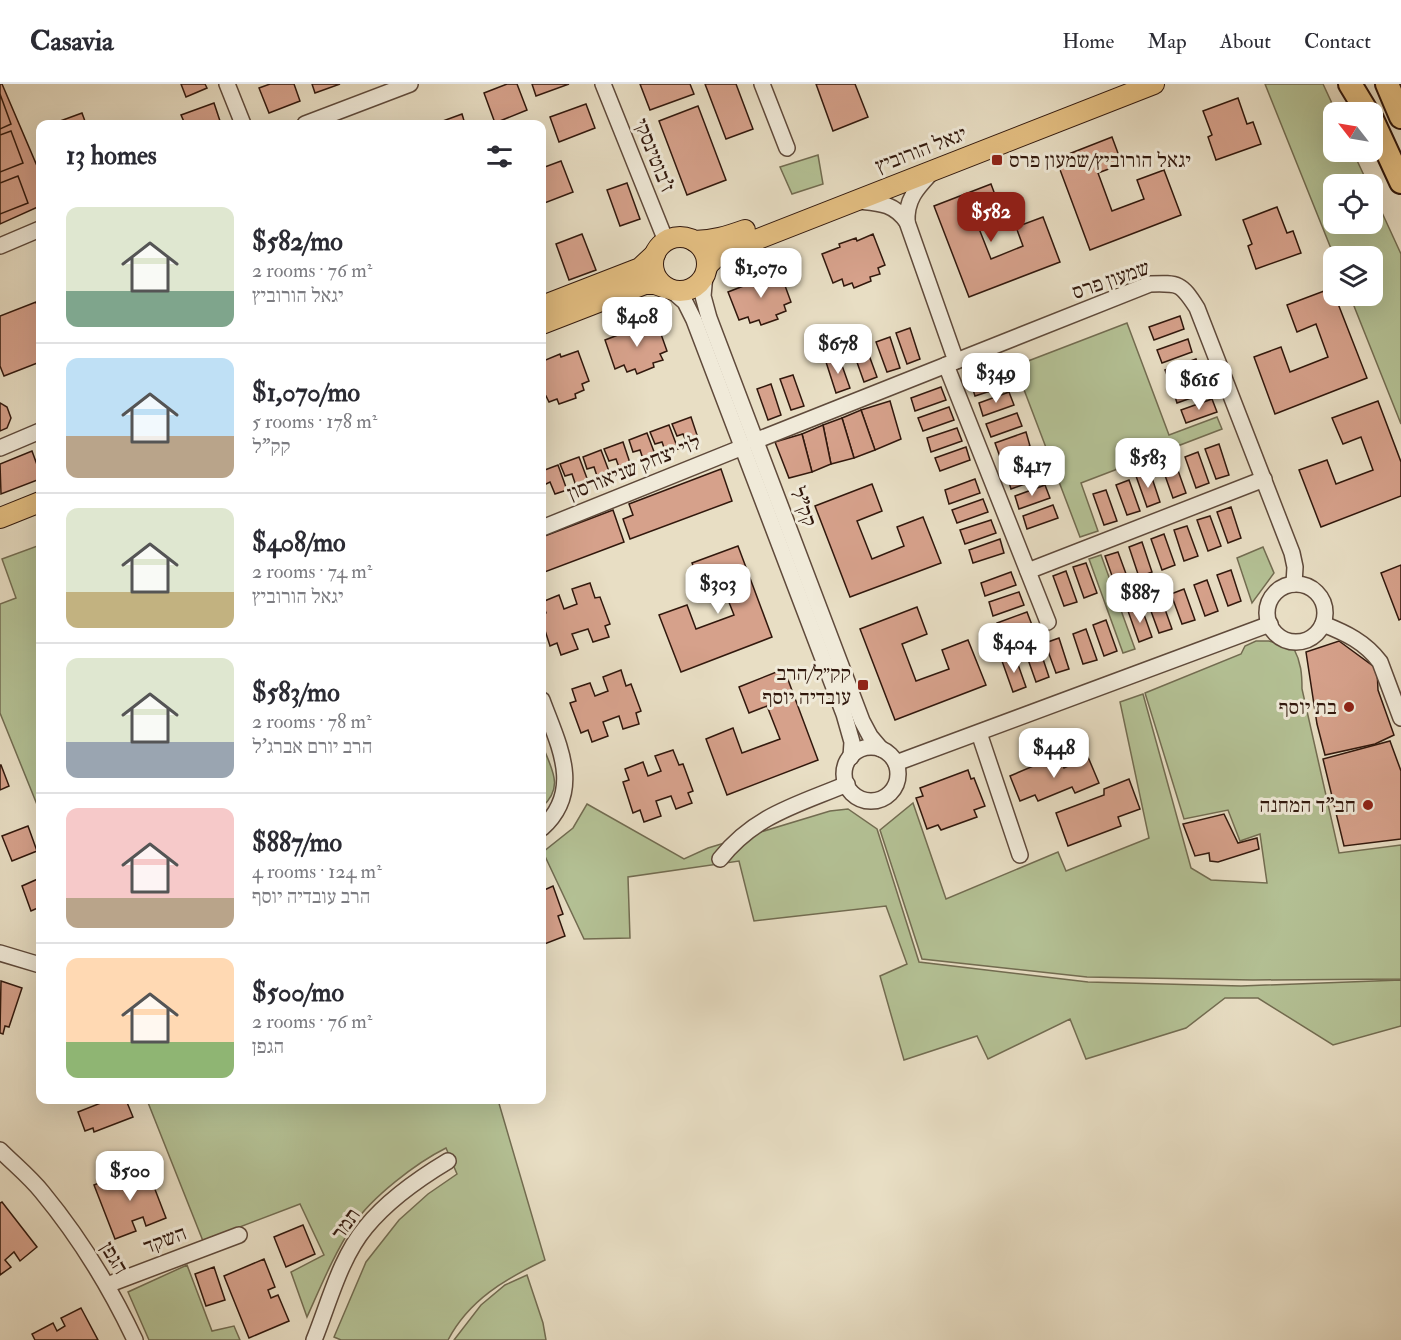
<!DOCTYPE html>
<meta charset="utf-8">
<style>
body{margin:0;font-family:"IM FELL Double Pica","Frank Ruhl Libre",serif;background:#f2f2f3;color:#2b2b33;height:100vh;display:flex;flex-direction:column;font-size:22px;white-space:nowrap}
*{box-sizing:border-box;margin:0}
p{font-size:20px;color:#7c7c81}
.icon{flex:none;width:33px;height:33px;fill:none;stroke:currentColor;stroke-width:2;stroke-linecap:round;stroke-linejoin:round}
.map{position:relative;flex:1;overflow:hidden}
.drawer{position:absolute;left:36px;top:36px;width:510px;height:984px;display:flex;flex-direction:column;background:#fff;border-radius:12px;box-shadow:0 6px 24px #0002}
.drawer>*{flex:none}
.needle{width:39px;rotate:301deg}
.fabs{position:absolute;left:1323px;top:18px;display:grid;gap:12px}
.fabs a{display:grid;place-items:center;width:60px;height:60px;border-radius:12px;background:#fff;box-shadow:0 6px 24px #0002;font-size:30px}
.price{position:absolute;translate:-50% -51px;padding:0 14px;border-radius:12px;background:#fff;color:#222;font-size:20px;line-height:39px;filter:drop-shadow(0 2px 3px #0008)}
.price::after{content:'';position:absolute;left:50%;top:36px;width:18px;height:14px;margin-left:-9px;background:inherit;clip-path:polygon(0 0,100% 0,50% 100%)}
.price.selected{background:#8f2418;color:#fff}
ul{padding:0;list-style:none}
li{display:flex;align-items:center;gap:18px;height:150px;padding:0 30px}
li+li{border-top:2px solid #e1e1e2}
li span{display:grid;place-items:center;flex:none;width:168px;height:120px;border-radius:12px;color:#555}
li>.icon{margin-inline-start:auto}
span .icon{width:72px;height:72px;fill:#fffc;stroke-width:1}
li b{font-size:26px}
h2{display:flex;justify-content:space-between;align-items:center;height:72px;padding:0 30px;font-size:26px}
header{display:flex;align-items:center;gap:36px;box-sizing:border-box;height:84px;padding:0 30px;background:#fff;border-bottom:2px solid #e1e1e2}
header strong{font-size:28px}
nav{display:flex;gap:33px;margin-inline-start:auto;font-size:21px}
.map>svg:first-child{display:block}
</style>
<header>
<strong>Casavia</strong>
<nav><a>Home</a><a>Map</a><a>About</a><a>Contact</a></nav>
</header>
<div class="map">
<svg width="1401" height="1256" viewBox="0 0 1401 1256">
<rect width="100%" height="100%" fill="#e8dec4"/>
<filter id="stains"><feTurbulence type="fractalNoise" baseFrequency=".00333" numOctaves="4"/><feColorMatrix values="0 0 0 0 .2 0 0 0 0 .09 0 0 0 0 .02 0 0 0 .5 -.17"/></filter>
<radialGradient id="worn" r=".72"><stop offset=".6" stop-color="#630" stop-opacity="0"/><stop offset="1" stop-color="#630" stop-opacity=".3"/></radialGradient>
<g fill="#b4c195" stroke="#726c51" stroke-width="1.5">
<path d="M1265,0H1323L1336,28H1334V68H1353L1368,100H1334V140H1372L1373,109L1401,170V340L1350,212H1372V172H1334Z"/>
<path d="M818,71L823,100L792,110L780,83Z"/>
<path d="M1127,239L1169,351L1217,333L1222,345L1081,399L1098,447L1080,453L1015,282Z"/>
<path d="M40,461V728L0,629V520L16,514L2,475Z"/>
<path d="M1263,463L1274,489L1252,519L1237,474Z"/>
<path d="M1101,471L1135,565L1123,569L1089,475Z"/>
<path d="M1256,557H1269L1294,565C1301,578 1302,590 1302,605L1339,769L1401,761V895L1253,896L1087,893L922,875L880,746L913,719L946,815L1058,768L1066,787L1149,754L1120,618L1143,610L1191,784L1211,796L1267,799L1260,750L1240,757L1228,726L1184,735L1145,609L1241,570L1245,562Z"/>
<path d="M542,660C551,685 565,702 542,723Z"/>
<path d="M587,720L684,775L708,764L830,727L848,725L877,745L919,878L1088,898L1241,902L1401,896V942L1333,961L1258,914H1225L1186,944L1086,975L1070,935L988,975L977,952L904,976L880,892L907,880L886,822L754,837L739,777L628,793L630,854L584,855L543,768L573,744Z"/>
<path d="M147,1016H498L545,1176C505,1195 469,1216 448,1256H341L334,1253L366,1178L399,1136L428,1110L457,1090L446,1064C416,1079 372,1113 353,1141C334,1170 321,1202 307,1233L291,1188L324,1171L300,1120L203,1157Z"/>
<path d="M187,1181L212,1247L234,1242L240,1256H149L128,1208Z"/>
<path d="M527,1191L543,1239L546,1256H454L481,1221L505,1201Z"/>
</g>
<g fill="#d6a18b" stroke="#31180d" stroke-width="1.5">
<path d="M0,0H2L40,89V122L0,140Z"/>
<path d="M181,0H205L207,4L186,13Z"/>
<path d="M270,0H294L300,17L269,29L259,4Z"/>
<path d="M312,0H340L315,9Z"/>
<path d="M507,0H517L527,26L495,39L484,9Z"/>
<path d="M532,0H569L536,12Z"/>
<path d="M640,0H690L694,10L650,26Z"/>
<path d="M705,0H736L753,45L726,55Z"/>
<path d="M816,0H855L868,33L833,47Z"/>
<path d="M0,10L11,40L0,45Z"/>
<path d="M1238,14L1247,40L1253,38L1261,60L1216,76L1208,53L1212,51L1203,27Z"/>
<path d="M214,19L221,40H185L181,31Z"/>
<path d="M586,20L595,44L559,58L550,33Z"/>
<path d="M698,22L726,96L687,111L659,37Z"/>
<path d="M82,29L86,40H52Z"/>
<path d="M462,30L465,40H440V38Z"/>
<path d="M11,47L23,79L0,88V51Z"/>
<path d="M1112,53L1122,80L1098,89L1112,127L1144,115L1137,96L1164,86L1181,131L1090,166L1056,75Z"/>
<path d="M561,77L573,108L542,120V84Z"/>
<path d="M18,92L28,119L0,130V99Z"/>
<path d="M627,99L640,135L620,142L607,106Z"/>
<path d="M991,100L1001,127L976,137L991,175L1023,162L1016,143L1043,133L1060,178L969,213L934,122Z"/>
<path d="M1277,123L1287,149L1293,147L1301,169L1256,185L1248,162L1252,160L1243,136Z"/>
<path d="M582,150L596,186L569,196L556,160Z"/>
<path d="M873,150L885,181L878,184L880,190L870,193L871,197L854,204L852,199L844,202L842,195L833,199L822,170L840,163L839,160L856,154L857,157Z"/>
<path d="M780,188L791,218L784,221L786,227L776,231L778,235L761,241L759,236L750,239L748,233L739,236L728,208L746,201L745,197L762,191L763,194Z"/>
<path d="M1332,204L1334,212H1335L1367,294L1275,330L1254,273L1281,263L1290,288L1328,273L1316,240L1297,248L1287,221Z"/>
<path d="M36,218L40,230V278L4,292L0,282V232Z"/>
<path d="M1180,232L1184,245L1154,256L1149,243Z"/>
<path d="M656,236L667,267L660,270L663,276L653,279L654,283L637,290L635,285L627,288L624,281L615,285L605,256L623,249L622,246L638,239L640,243Z"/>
<path d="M910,244L920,275L907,280L896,249Z"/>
<path d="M890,253L900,284L887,288L876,258Z"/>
<path d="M1188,255L1192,268L1162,279L1157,266Z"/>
<path d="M866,263L877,293L864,298L853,267Z"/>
<path d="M578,267L589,297L582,300L584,306L575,310L576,314L559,320L557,315L549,318L546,312L542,314V281L545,280L543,277L560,270L561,273Z"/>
<path d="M839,273L850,304L836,309L826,278Z"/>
<path d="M1196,275L1200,288L1170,299L1165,286Z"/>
<path d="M1001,288L1006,302L975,312L971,299Z"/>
<path d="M793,291L804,322L791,326L780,295Z"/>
<path d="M1204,295L1208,308L1177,319L1173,306Z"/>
<path d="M771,300L781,331L768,336L757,305Z"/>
<path d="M941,303L946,316L915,327L911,314Z"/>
<path d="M1009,308L1014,321L983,332L979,319Z"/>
<path d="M1212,315L1217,328L1186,339L1181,326Z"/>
<path d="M890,317L901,355L875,366L861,326Z"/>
<path d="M1378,317L1401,378V412L1321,443L1299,386L1327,376L1336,400L1373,386L1361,353L1343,360L1332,334Z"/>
<path d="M0,319L7,323L11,334L7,344L0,347Z"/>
<path d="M949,323L954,336L923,347L918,334Z"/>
<path d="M861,326L875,366L854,374L842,334Z"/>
<path d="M1017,329L1022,342L991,353L986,340Z"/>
<path d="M691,333L699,357L688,362L683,350L677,352L672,340Z"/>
<path d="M842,334L854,374L831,380L823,341Z"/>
<path d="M669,341L678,365L666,369L662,358L655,360L650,348Z"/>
<path d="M823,341L831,380L812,388L802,350Z"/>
<path d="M957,344L962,357L931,368L927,354Z"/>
<path d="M1026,348L1030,362L1000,373L995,359Z"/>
<path d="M647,349L656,373L644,378L640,366L633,368L629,356Z"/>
<path d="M802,350L812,388L789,394L775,358Z"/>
<path d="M623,358L631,382L620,386L616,375L609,377L604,365Z"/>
<path d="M1219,360L1229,391L1216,395L1205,365Z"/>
<path d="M966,363L970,376L940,387L935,374Z"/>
<path d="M601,366L610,390L598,395L594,383L587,385L583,373Z"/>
<path d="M32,367L40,389V395L1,410L0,380Z"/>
<path d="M1198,368L1209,399L1196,404L1185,373Z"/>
<path d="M579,373L588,397L576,402L572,390L565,392L560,380Z"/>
<path d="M1175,378L1186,409L1173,414L1162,383Z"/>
<path d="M558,381L567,406L555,410L550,398L544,401L542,387Z"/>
<path d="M1037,381L1042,394L1011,405L1007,392Z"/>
<path d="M721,385L732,417L630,455L623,435L633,431L629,420Z"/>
<path d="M1150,388L1160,418L1147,423L1136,392Z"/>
<path d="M975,395L980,409L949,420L945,406Z"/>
<path d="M1129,396L1140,427L1127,431L1116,401Z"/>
<path d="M872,400L882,427L857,437L872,475L904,462L897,443L923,433L941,479L850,513L815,422Z"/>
<path d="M1045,401L1050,414L1019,425L1015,412Z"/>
<path d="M1106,406L1117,437L1104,441L1093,410Z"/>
<path d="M983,415L988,428L957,439L952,426Z"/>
<path d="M1053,421L1058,434L1027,445L1023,432Z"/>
<path d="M1231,423L1241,454L1228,459L1217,428Z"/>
<path d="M613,426L624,458L542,489V466L544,465L542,453Z"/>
<path d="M1210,432L1221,462L1208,467L1197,436Z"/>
<path d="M991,436L996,449L965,460L960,446Z"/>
<path d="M1187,442L1198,472L1184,477L1174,446Z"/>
<path d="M1164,450L1175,481L1162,486L1151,455Z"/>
<path d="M1000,455L1004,469L973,479L969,466Z"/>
<path d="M1142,458L1152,488L1139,493L1129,463Z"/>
<path d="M738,462L772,553L681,588L659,531L687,521L696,545L734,531L721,498L702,505L692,479Z"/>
<path d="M1118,468L1129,498L1116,503L1105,472Z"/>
<path d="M1086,479L1097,509L1084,514L1073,483Z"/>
<path d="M1401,481V535L1399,536L1381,489Z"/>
<path d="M1231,486L1241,517L1228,522L1217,491Z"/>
<path d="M1066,487L1077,518L1064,522L1053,492Z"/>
<path d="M1011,488L1016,501L985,512L981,499Z"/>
<path d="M1207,496L1218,527L1205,532L1194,501Z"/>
<path d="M590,499L595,514L600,513L610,540L605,542L609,553L593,558L588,545L572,550L578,565L561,571L557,559L550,562L542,537V531L546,529L542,518L559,511L564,525L577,520L572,505Z"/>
<path d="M1184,505L1195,536L1182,540L1171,510Z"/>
<path d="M1019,508L1024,521L993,532L989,518Z"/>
<path d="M1161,514L1172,545L1159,549L1148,519Z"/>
<path d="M1141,522L1152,553L1139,558L1128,527Z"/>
<path d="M917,523L927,550L902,560L916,597L949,585L942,566L968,556L986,601L895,636L860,545Z"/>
<path d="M1027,528L1032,541L1001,552L997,539Z"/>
<path d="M1106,536L1117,567L1104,572L1093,541Z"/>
<path d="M1086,545L1097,576L1083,580L1073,550Z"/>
<path d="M1059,554L1069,585L1056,589L1045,559Z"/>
<path d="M1339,557L1377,585L1378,606L1394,651L1375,660L1325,671L1317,640L1306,568Z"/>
<path d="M1039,563L1049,593L1036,598L1025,567Z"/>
<path d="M1015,572L1026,603L1013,608L1002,577Z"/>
<path d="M784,585L818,676L727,711L706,655L733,644L742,669L780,655L767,622L749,629L739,603Z"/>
<path d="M621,586L626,602L631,600L641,627L636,629L639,640L623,645L619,632L603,638L608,652L592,658L588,646L581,649L570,619L576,617L572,605L590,599L595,612L608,607L603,593Z"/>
<path d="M1390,657L1401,687V755L1344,762L1323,675Z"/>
<path d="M673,666L679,681L683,680L693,707L688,709L692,719L676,725L671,712L656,717L661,732L644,738L640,726L633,729L623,698L629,696L625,685L643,678L648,692L661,687L655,672Z"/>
<path d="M1059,671L1064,684L1088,673L1099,699L1075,709L1072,703L1038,717L1035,711L1020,717L1010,692Z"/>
<path d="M0,681H1L9,702L0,706Z"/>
<path d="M968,686L971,695L974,694L985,722L974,726L977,733L941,746L938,741L927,745L916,714L923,712L920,704Z"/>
<path d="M1129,695L1140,725L1118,733L1121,742L1068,762L1056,729L1104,711V705Z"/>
<path d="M1224,730L1238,759L1257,754L1259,765L1218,778L1210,777L1209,769L1195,772L1183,740Z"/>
<path d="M28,742L37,767L12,777L2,752Z"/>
<path d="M40,794V823L31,827L22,802Z"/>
<path d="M553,802L563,830L558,832L565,852L542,861V807Z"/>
<path d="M1,897L22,904L9,943L5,942L3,950L0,949Z"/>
<path d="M99,1016H126L133,1033L94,1048L93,1044L85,1047L78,1028L101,1019Z"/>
<path d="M146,1082L166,1134L146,1142L143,1133L132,1137L136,1147L115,1155L94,1101L115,1093L119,1101L127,1098L124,1090Z"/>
<path d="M2,1118L37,1163L20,1177L14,1168L5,1176L11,1183L0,1191V1119Z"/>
<path d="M303,1141L315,1170L286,1183L274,1153Z"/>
<path d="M264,1175L275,1203L268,1206L271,1214L278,1211L289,1237L249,1254L224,1192Z"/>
<path d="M214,1183L225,1216L206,1222L195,1190Z"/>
<path d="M81,1224L98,1256H35L32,1250L53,1239L57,1247L65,1242L61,1234Z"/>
</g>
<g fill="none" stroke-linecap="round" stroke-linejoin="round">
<defs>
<g id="minor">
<path d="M227,0L243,40"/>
<path d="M603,0L666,157"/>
<path d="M762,0L787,64"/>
<path d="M305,40L410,0"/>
<path d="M859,117C879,119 894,119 907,138L956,277"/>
<path d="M907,138C906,115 917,104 931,89"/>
<path d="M0,162L40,145"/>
<path d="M705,190L703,212L709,234L862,637L870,652L881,665"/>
<path d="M670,205L685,218L694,236L844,630L852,658L851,673"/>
<path d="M946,281L1048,538"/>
<path d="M755,357L1150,200C1179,199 1181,199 1197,224L1292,469L1295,483L1294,500"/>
<path d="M0,364L40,347"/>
<path d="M542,444L743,363"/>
<path d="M1028,487L1264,395"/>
<circle cx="1296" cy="529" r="29"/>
<path d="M1323,540C1346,549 1365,558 1380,578L1401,634"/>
<path d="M542,616C558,660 584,706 542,744"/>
<path d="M979,649L1020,771"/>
<circle cx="871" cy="690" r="27"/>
<path d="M896,679L1270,540"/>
<path d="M720,775C755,731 797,721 847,700"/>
<path d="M0,869L40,881"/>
<path d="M0,1066C14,1080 30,1093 42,1108C80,1154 110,1203 135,1256"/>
<path d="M107,1201L239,1151"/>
<path d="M314,1256C329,1219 340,1174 366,1143C388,1116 418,1095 448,1077"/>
</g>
<g id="major">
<circle cx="680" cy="180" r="27"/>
<path d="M694,157C713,157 728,152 745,146"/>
<path d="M707,182L716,173L725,168L1154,0"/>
<path d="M542,222L640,184L655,170"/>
<path d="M542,240L645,200H655L666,204"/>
<path d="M0,434L40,418"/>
</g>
<g id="highway">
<path d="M1350,0L1367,28"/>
<path d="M1387,0L1401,33"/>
<path d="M1372,35L1401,98"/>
</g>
</defs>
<use href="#minor" stroke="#5f4a3b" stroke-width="18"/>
<use href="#major" stroke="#31180d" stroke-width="22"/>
<use href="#highway" stroke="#31180d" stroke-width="26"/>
<use href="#minor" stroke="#f0ead9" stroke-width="15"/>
<use href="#major" stroke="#e4bf82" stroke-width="20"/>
<use href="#highway" stroke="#e4bf82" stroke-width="22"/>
</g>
<g fill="#8f2418" stroke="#f0ead9" stroke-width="2">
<rect x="991" y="70" width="12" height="12" rx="3"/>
<rect x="857" y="595" width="12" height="12" rx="3"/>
<circle cx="1349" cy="623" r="6"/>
<circle cx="1368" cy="721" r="6"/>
</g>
<g text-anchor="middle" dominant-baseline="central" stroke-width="6" stroke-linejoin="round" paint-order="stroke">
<g font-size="21" fill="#31180d" stroke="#f0ead9">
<text transform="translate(921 66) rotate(-21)">יגאל הורוביץ</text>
<text transform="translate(654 71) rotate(68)">ז'בוטינסקי</text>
<text transform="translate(1111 196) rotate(-19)">שמעון פרס</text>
<text transform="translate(634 384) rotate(-22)">לוי יצחק שניאורסון</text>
<text transform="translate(803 423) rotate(69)">קק"ל</text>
<text transform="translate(346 1140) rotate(-55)">תמר</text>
<text transform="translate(165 1156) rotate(-21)">השקד</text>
<text transform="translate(114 1174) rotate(59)">הגפן</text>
</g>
<g font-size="21" fill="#31180d" stroke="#f0ead9" text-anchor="end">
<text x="1009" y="76" text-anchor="start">יגאל הורוביץ/שמעון פרס</text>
<text x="851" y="589">קק״ל/הרב<tspan x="851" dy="24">עובדיה יוסף</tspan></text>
<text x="1337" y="623">בת יוסף</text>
<text x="1356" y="721">חב"ד המחנה</text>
</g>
</g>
<rect width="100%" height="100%" filter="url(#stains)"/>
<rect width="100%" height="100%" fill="url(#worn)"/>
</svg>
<div class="fabs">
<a><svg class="needle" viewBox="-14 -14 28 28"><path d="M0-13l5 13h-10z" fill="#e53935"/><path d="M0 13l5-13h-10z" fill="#7c7c81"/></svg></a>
<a><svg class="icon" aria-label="locate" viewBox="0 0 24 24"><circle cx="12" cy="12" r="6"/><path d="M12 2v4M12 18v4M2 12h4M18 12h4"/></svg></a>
<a><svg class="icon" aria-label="layers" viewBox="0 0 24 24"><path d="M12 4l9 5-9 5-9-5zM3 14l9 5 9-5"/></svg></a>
</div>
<b class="price selected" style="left:991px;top:159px">$582</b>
<b class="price" style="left:761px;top:215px">$1,070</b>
<b class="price" style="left:637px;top:264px">$408</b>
<b class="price" style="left:838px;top:291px">$678</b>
<b class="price" style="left:996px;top:320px">$349</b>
<b class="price" style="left:1199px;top:327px">$616</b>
<b class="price" style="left:1148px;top:405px">$583</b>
<b class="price" style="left:1032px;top:413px">$417</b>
<b class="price" style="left:718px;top:531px">$303</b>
<b class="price" style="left:1140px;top:540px">$887</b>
<b class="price" style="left:1014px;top:590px">$404</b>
<b class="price" style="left:1054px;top:695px">$448</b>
<b class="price" style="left:130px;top:1118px">$500</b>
<section class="drawer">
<h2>13 homes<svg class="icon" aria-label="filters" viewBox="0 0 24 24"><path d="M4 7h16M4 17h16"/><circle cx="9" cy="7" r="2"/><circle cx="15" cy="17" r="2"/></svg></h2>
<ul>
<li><span style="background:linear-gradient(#dfe7d0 70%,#7fa58c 0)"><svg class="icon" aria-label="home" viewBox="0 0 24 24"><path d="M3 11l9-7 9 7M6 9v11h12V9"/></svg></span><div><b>$582/mo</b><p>2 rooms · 76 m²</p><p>יגאל הורוביץ</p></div></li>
<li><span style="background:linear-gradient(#bfe0f5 65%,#b9a48a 0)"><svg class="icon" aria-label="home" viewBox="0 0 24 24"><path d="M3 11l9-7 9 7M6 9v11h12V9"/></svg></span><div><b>$1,070/mo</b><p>5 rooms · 178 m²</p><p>קק&quot;ל</p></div></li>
<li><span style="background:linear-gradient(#dfe7d0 70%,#c2b280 0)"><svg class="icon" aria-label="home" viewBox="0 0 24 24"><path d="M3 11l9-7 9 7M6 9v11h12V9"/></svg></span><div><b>$408/mo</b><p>2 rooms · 74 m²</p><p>יגאל הורוביץ</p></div></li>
<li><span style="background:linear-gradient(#dfe7d0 70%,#9aa5b1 0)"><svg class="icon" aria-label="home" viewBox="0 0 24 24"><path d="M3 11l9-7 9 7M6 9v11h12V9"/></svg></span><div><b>$583/mo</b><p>2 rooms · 78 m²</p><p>הרב יורם אברג'ל</p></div></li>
<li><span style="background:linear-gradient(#f6c9c9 75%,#b9a48a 0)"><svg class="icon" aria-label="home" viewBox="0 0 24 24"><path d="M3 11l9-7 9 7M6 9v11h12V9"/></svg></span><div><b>$887/mo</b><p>4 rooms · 124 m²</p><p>הרב עובדיה יוסף</p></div></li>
<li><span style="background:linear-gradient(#ffd9b3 70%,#8fb573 0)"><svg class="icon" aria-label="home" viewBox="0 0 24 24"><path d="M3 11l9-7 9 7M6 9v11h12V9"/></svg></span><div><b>$500/mo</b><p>2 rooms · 76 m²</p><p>הגפן</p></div></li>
</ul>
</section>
</div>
